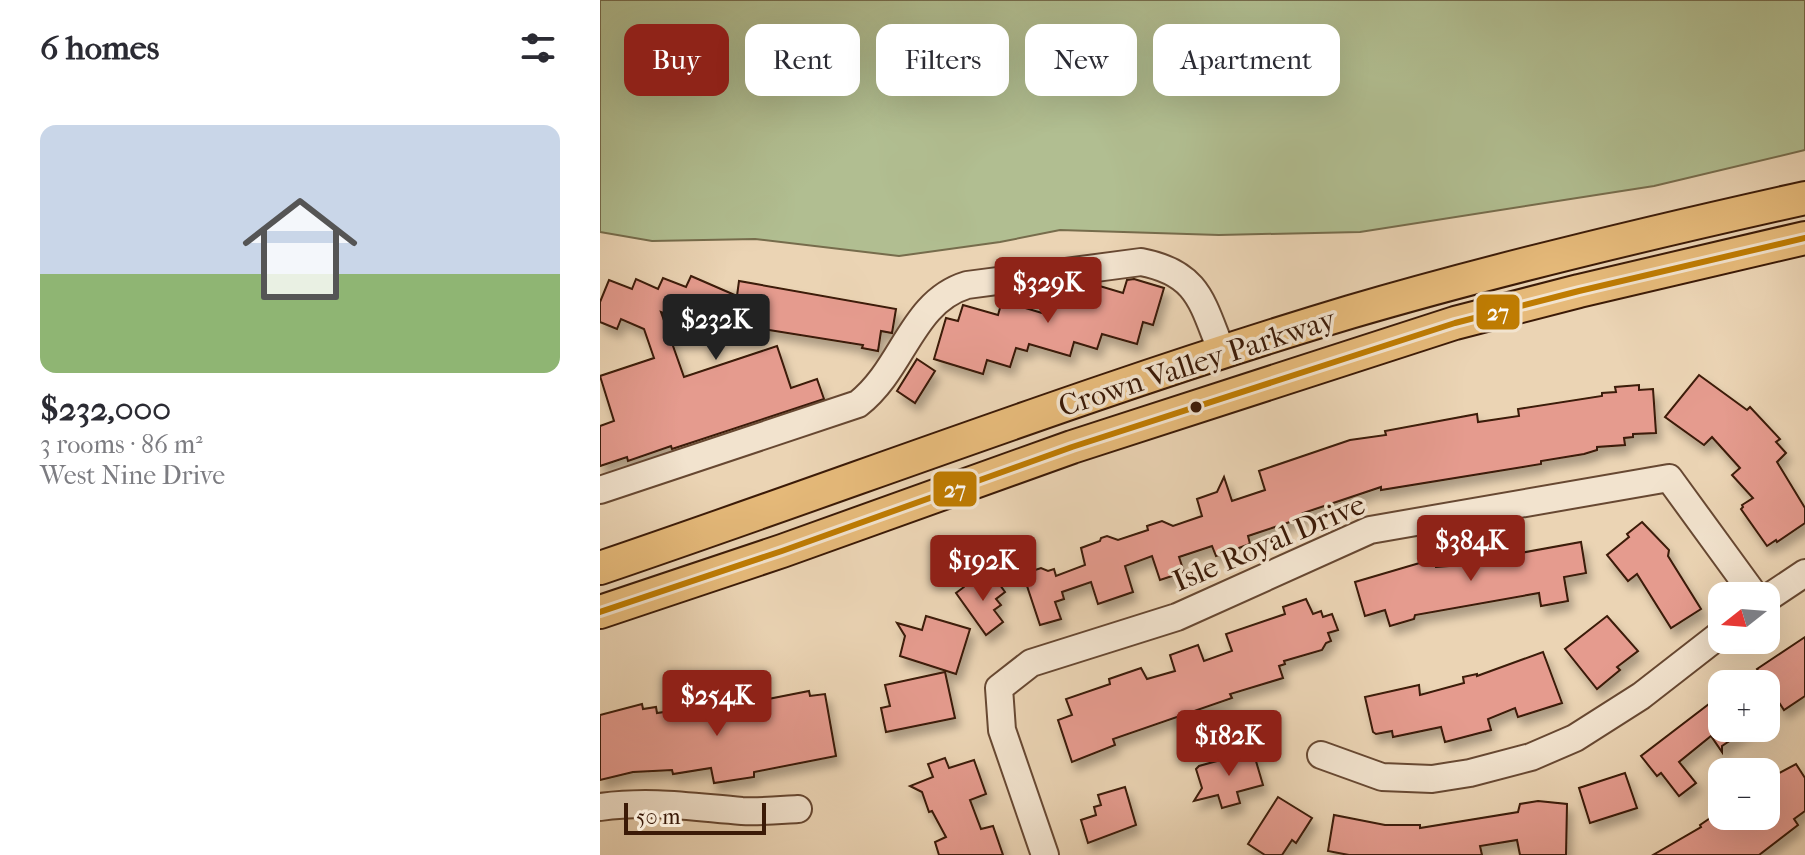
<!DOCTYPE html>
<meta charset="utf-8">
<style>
body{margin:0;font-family:"IM FELL French Canon",serif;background:#f2f2f3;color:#2b2b33;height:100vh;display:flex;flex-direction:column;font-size:30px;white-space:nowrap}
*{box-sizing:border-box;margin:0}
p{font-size:26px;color:#7c7c81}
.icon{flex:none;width:44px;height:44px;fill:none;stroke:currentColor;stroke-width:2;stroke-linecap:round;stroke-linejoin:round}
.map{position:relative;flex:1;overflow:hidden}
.panel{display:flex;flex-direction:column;background:#fff;width:600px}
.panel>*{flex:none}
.hud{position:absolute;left:24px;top:24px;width:760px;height:72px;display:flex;gap:16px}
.needle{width:52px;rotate:253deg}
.tools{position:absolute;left:1108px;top:582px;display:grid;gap:16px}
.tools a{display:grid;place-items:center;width:72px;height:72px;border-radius:16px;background:#fff;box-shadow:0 8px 32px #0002;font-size:40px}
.scale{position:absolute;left:24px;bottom:20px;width:142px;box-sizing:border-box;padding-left:8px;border:4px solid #3b1a07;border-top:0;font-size:22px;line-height:28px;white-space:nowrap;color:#3b1a07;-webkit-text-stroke:6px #f2e3ce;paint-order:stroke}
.price{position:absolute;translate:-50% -68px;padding:0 18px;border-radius:8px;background:#8f2418;color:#fff;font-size:26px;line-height:52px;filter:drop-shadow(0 2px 4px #0008)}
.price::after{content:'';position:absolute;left:50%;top:48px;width:24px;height:18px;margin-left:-12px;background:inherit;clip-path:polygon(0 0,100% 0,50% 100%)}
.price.current{background:#222;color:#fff}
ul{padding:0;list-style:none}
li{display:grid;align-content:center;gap:16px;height:424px;padding:0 40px}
li span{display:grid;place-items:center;height:248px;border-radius:16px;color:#555}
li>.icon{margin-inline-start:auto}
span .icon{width:144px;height:144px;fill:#fffc;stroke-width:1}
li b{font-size:34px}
h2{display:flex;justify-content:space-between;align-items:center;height:96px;padding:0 40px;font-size:34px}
.tag{padding:0 28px;border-radius:16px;background:#fff;box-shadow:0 8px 32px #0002;font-size:28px;line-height:72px}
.tag.current{background:#8f2418;color:#fff}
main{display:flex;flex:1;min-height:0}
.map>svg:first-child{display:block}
</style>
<main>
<section class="panel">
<h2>6 homes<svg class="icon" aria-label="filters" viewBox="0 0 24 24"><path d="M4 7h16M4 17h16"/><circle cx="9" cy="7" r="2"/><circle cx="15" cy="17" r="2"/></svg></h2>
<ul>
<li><span style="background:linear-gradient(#c9d6e8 60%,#8fb573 0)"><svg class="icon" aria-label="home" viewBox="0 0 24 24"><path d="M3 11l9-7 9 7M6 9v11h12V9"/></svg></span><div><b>$232,000</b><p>3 rooms · 86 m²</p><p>West Nine Drive</p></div></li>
</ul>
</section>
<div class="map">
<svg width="1205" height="855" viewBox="0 0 1205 855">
<defs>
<filter id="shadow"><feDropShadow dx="4.5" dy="8" stdDeviation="4" flood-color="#0004"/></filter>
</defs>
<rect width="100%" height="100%" fill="#ebd4b4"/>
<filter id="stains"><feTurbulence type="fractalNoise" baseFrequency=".0025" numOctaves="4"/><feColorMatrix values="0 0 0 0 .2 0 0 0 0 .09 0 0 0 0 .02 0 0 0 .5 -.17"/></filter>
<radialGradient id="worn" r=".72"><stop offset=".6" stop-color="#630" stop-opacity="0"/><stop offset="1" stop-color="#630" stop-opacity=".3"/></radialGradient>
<path fill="#b1be91" stroke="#766c4c" stroke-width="2" d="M0,0H1205V150L1054,186L760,232L619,235L460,230L400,242L299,256L155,239L52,241L0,232Z"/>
<g fill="#e59b8e" stroke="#3b1a07" stroke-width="2" filter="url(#shadow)">
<path d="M91,276L137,296L139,281L296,309L292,333L281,331L278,351L262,348L263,345L144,326V322L105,309L98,327L61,312L84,377L177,346L191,388L217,379L224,399L72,449L71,446L28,461L27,457L0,466V426L14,421L0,376L54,358L44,329L21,319L17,329L0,322V302L9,280L32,289L36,279L58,289L63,278L86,287Z"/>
<path d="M534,279L564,288L553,325L543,322L537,344L502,334L497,349L474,342L470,356L429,344L427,351L416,348L410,367L387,360L383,374L334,359L346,318L358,321L363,305L398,315L402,301L442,313L449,290L484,298L488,285L493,284L523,293L527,280Z"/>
<path d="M317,359L335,371L315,403L297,391Z"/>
<path d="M1099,375L1147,410L1150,407L1180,439L1176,442L1186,453L1177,462L1205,508V523L1177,542L1176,540L1167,546L1141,509L1143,507L1142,505L1153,498L1132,475L1140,468L1112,437L1104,445L1065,417Z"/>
<path d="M1039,385V390L1053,389L1056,433L1033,434V437L1024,438L1025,445L997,447V450L984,454L941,461V464L781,490V487L703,513L705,517L648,536L650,544L616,556L612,546L579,557L584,572L560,580L552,556L525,566L533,592L498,604L491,582L462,592L464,599L455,602L461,619L440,625L423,574L441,568L448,571L454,569L456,576L485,565L481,548L500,541L501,538L507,536L518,540L548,530L547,526L562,521L573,526L602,516L597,499L617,492L624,477L632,501L665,490L659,471L750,440L786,435L785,431L877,414L878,422L919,416L918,409L1002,396V393L1016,392L1015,387Z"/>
<path d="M1042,522L1069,550L1068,556L1101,609L1071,628L1037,574L1028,581L1007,555L1029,537L1027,534Z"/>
<path d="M981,542L986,573L964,577L968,601L941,606L939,593L815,615L814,619L790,626L785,610L765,616L755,582L823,562L835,560L836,567L849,566Z"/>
<path d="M368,575L375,585L383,579L386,584L395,578L405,592L396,599L401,605L394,610L403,622L386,635L356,593L364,587Z"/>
<path d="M706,599L713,614L721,611L723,617L732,614L738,630L728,633L731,641L726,643L722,650L684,661L685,664L679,666L683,678L630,694L632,698L513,739L515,745L472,762L458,720L472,715L466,699L510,684L509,679L541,668L547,679L575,671L570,655L598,645L604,661L632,651L626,634L685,614L683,607Z"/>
<path d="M326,616L370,629L356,674L300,656L305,636L297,623L322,630Z"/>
<path d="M1007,616L1038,651L1017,667L1020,670L997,689L965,649Z"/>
<path d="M1205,637V696L1184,710L1157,669Z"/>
<path d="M943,652L962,703L918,717L915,708L888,719L891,730L845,742L841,727L793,737L792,731L776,734L773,732L765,697L819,685L820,695L864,683L863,677L877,674V676Z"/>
<path d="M345,672L355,718L286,732L281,708L290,706L285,685Z"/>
<path d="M209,691L210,696L225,694L236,756L154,772V777L114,783L111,768L73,774L72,770L33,772L0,780V715L42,704L43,709L56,707L57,713L84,709L94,710L95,713L116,710V713L148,708L147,704L153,702Z"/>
<path d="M1122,694V728H1149L1122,746V752L1111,736L1079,762L1096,783L1079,796L1061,773L1057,776L1041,756Z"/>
<path d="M653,751L663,785L637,792L640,803L622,808L618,795L594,801L602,788L596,769L599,766Z"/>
<path d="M345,758L349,768L374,760L386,794L370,800L381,829L393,826L403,855H339L335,842L346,837L332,811L329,812L322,792L310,786L333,777L328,764Z"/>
<path d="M1196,764L1205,778V811L1194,819L1198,825L1159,855H1053L1101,827L1100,825L1122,810V816H1166V780Z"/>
<path d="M1025,773L1037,808L990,823L979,788Z"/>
<path d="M525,787L536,825L488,843L481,820L496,815L494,807L501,805L498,795Z"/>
<path d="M678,797L712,818L696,843L692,840L682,855H665L648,844Z"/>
<path d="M938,801L967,804L966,855H920L917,840L880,846L882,855H749L728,851L734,815L785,825H820V828L918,812L920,804Z"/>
</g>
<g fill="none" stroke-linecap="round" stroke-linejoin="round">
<defs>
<g id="minor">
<path d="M0,490L258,404C304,368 311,302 367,285L541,262C599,273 602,303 622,352"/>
<path d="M1166,599L1205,573"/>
<path d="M721,755L782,777L832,779L870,773L931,757L975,738L1041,696L1122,633"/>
<path d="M0,807C51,800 92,807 142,811C160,812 180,810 198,809"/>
<path d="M445,855L402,730L399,688L431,663L577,617L770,530L1069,478L1155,596"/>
</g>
<g id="major">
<path d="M0,568C250,483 497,388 750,312C900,268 1052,232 1205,198"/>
<path d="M0,612L182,551L472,447L855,323L979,291L1205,238"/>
</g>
</defs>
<use href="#minor" stroke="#674832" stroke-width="30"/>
<use href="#major" stroke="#3b1a07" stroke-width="36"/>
<use href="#minor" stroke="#f2e3ce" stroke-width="26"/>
<use href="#major" stroke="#e6ba7a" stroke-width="32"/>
<defs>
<path id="bus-1" d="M0,612L182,551L472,447L855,323L979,291L1205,238"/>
</defs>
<use href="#bus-1" stroke="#f2e3ce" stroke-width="12"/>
<use href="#bus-1" stroke="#bf7c02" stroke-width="6"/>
</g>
<circle fill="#3b1a07" stroke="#f2e3ce" stroke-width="3" cx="596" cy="407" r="7"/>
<g text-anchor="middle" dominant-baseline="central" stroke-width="7" stroke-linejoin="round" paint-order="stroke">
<g font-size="30" fill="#3b1a07" stroke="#f2e3ce">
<text transform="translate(597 363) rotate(-18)">Crown Valley Parkway</text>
<text transform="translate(669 543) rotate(-23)">Isle Royal Drive</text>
</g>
</g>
<g stroke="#f2e3ce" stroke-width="3">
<rect x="875" y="293" width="46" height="38" rx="8" fill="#bf7c02"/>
<rect x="332" y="470" width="46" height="38" rx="8" fill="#bf7c02"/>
</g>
<g font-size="22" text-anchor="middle" font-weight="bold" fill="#fff">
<text x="898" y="320">27</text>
<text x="355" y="497">27</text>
</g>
<rect width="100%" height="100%" filter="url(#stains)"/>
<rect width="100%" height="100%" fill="url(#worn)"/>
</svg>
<div class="tools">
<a><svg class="needle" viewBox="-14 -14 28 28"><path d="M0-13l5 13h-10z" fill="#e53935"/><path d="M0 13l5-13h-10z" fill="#7c7c81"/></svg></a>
<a>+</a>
<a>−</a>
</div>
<div class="scale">50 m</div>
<b class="price" style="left:448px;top:325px">$329K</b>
<b class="price current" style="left:116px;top:362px">$232K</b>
<b class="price" style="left:871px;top:583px">$384K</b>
<b class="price" style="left:383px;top:603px">$192K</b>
<b class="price" style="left:117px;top:738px">$254K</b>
<b class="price" style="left:629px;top:778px">$182K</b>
<div class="hud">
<a class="tag current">Buy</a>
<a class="tag">Rent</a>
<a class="tag">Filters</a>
<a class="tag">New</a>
<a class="tag">Apartment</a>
</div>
</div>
</main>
